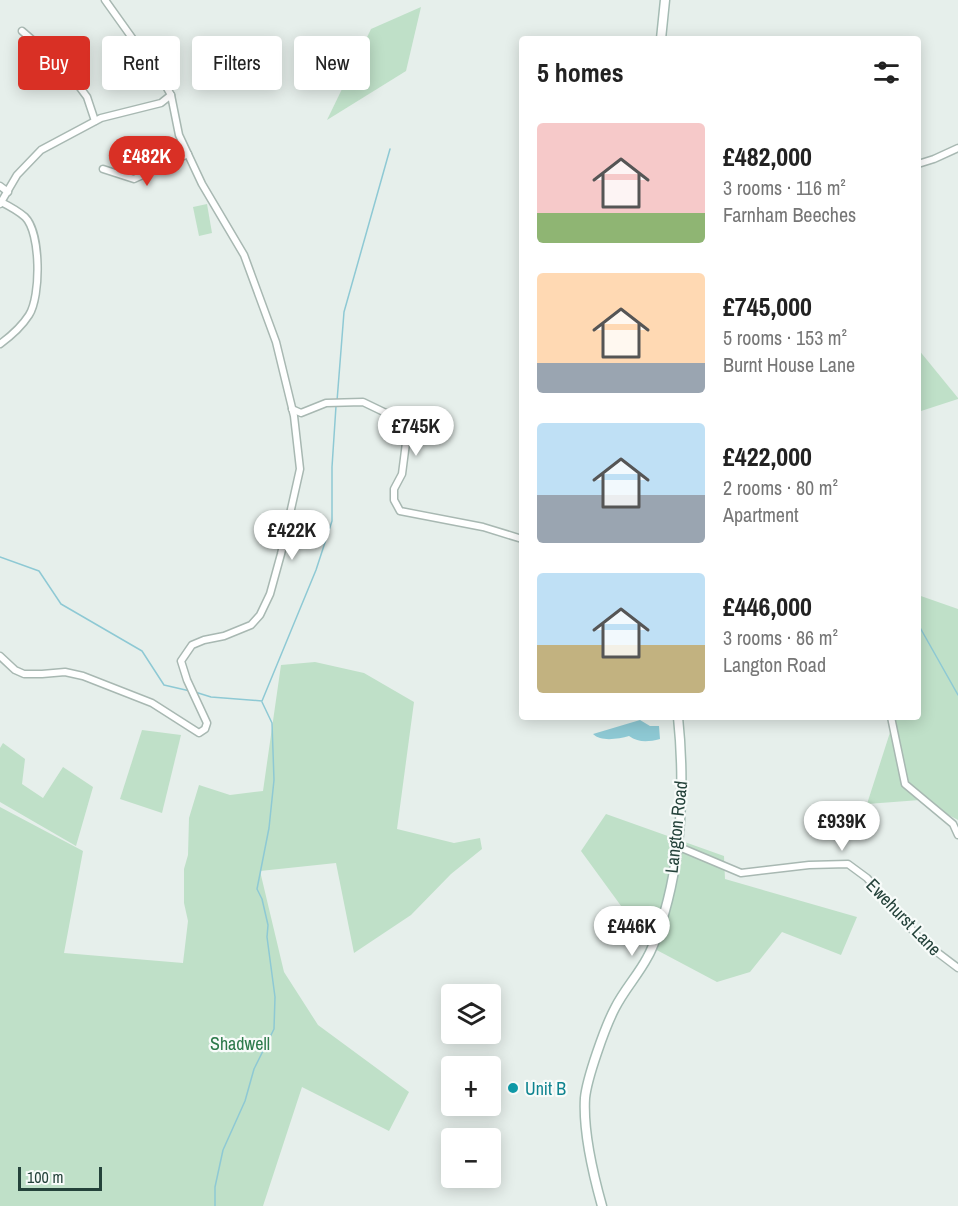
<!DOCTYPE html>
<meta charset="utf-8">
<style>
body{margin:0;font-family:"Archivo Narrow",sans-serif;background:#f2f2f2;color:#222;height:100vh;display:flex;flex-direction:column;font-size:22px;white-space:nowrap}
*{box-sizing:border-box;margin:0}
p{font-size:20px;color:#767676}
.icon{flex:none;width:33px;height:33px;fill:none;stroke:currentColor;stroke-width:2;stroke-linecap:round;stroke-linejoin:round}
.map{position:relative;flex:1;overflow:hidden}
.details{position:absolute;left:519px;top:36px;width:402px;height:684px;display:flex;flex-direction:column;background:#fff;border-radius:6px;box-shadow:0 3px 15px #0003}
.details>*{flex:none}
.guide{position:absolute;left:18px;top:36px;width:411px;height:54px;display:flex;gap:12px}
.buttons{position:absolute;left:441px;top:984px;display:grid;gap:12px}
.buttons a{display:grid;place-items:center;width:60px;height:60px;border-radius:6px;background:#fff;box-shadow:0 3px 15px #0003;font-size:30px}
.scale{position:absolute;left:18px;bottom:15px;width:84px;box-sizing:border-box;padding-left:6px;border:3px solid #24423a;border-top:0;font-size:16px;line-height:21px;white-space:nowrap;color:#24423a;-webkit-text-stroke:4px #f7fbf9;paint-order:stroke}
.price{position:absolute;translate:-50% -51px;padding:0 14px;border-radius:21px;background:#fff;color:#222;font-size:20px;line-height:39px;filter:drop-shadow(0 2px 3px #0008)}
.price::after{content:'';position:absolute;left:50%;top:36px;width:18px;height:14px;margin-left:-9px;background:inherit;clip-path:polygon(0 0,100% 0,50% 100%)}
.price.current{background:#d93025;color:#fff}
ul{padding:0;list-style:none}
li{display:flex;align-items:center;gap:18px;height:150px;padding:0 18px}
li span{display:grid;place-items:center;flex:none;width:168px;height:120px;border-radius:6px;color:#555}
li>.icon{margin-inline-start:auto}
span .icon{width:72px;height:72px;fill:#fffc;stroke-width:1}
li b{font-size:26px}
h2{display:flex;justify-content:space-between;align-items:center;height:72px;padding:0 18px;font-size:26px}
.tag{padding:0 21px;border-radius:6px;background:#fff;box-shadow:0 3px 15px #0003;font-size:21px;line-height:54px}
.tag.current{background:#d93025;color:#fff}
.map>svg:first-child{display:block}
</style>
<div class="map">
<svg width="958" height="1206" viewBox="0 0 958 1206">
<rect width="100%" height="100%" fill="#e6efeb"/>
<g fill="#bfe0c8">
<path d="M421,7L406,71L327,120L371,29Z"/>
<path d="M207,204L212,233L199,236L193,207Z"/>
<path d="M918,349L958,398V399L918,412Z"/>
<path d="M918,595L958,609V820L920,800L867,804L894,720L891,717H918Z"/>
<path d="M315,662L364,673L414,702L397,829L454,843L480,838L482,849L451,874L411,915L354,953L336,863L260,871L284,972L318,1025L409,1092L389,1131L302,1087L263,1206H0V807L83,851L64,953L183,963L188,921L184,903V869L188,855L189,818L199,785L230,795L263,791L281,665Z"/>
<path d="M142,730L181,735L162,813L120,799Z"/>
<path d="M3,743L25,759L22,784L43,798L63,767L93,787L76,846L0,802V748Z"/>
<path d="M606,814L724,856L725,879L857,917L841,955L782,932L750,972L717,982L651,947L581,851Z"/>
</g>
<path fill="#8ec9d4" d="M640,720L650,726H659L660,739C648,742 639,743 629,736C618,739 601,742 593,734Z"/>
<g fill="none" stroke-linecap="round" stroke-linejoin="round">
<g stroke="#8ec9d4" stroke-width="1.5">
<path d="M337,401L344,312L390,149"/>
<path d="M0,557L39,571L61,604L142,651L164,685L190,691"/>
<path d="M918,624L958,695"/>
<path d="M195,692L211,697L262,701L316,570L332,521V467L336,406"/>
<path d="M215,1206V1187L223,1150L245,1101L254,1069L274,1029L275,997L267,937L268,925L262,899L257,889L269,828L274,780L272,723L262,702"/>
</g>
<defs>
<g id="street">
<path d="M22,31L67,70L87,97L95,121"/>
<path d="M918,164L934,159L958,148"/>
<path d="M103,169L134,179L188,154"/>
<path d="M0,186L8,192"/>
<path d="M0,204L17,175L41,150L101,118L161,103L171,95"/>
<path d="M0,344C11,336 22,326 29,315C41,296 41,233 25,217C18,211 9,206 1,202"/>
<path d="M292,409L301,413L326,403L363,402L390,415L404,426L407,435L402,474L394,489V500L400,511L483,527L522,539"/>
<path d="M0,656L15,670L24,674H42L65,672L83,676L152,703L199,733L205,729L207,723L187,680L181,661L192,645L204,640L224,636L251,625L260,615L270,594L281,554L300,469L294,416L276,342L244,255L202,184L179,135L171,95L149,57L140,49L105,0"/>
<path d="M891,717L905,784L953,824L958,835"/>
<path d="M677,846L741,873L809,865L848,864L867,878L921,940L958,968"/>
</g>
<g id="secondary">
<path d="M661,39L665,0"/>
<path d="M602,1206C593,1174 583,1131 585,1098C587,1078 605,1027 615,1008C624,990 638,975 647,958C653,948 657,935 661,924C682,859 685,784 678,717"/>
</g>
</defs>
<use href="#street" stroke="#a8b8b2" stroke-width="9"/>
<use href="#secondary" stroke="#a4bbb3" stroke-width="11"/>
<use href="#street" stroke="#fff" stroke-width="6"/>
<use href="#secondary" stroke="#fff" stroke-width="8"/>
</g>
<circle fill="#0f9aa8" stroke="#f7fbf9" stroke-width="2" cx="513" cy="1088" r="6"/>
<g text-anchor="middle" dominant-baseline="central" stroke-width="4.5" stroke-linejoin="round" paint-order="stroke">
<g font-size="18" fill="#24423a" stroke="#f7fbf9">
<text transform="translate(676 827) rotate(-84)">Langton Road</text>
<text transform="translate(904 917) rotate(46)">Ewehurst Lane</text>
</g>
<g font-size="18" fill="#2d7a4b" stroke="#f7fbf9">
<text x="240" y="1043">Shadwell</text>
</g>
<g font-size="18" fill="#0d838f" stroke="#f7fbf9" text-anchor="start">
<text x="525" y="1088">Unit B</text>
</g>
</g>
</svg>
<div class="buttons">
<a><svg class="icon" aria-label="layers" viewBox="0 0 24 24"><path d="M12 4l9 5-9 5-9-5zM3 14l9 5 9-5"/></svg></a>
<a>+</a>
<a>−</a>
</div>
<div class="scale">100 m</div>
<b class="price current" style="left:147px;top:187px">£482K</b>
<b class="price" style="left:416px;top:457px">£745K</b>
<b class="price" style="left:292px;top:561px">£422K</b>
<b class="price" style="left:842px;top:852px">£939K</b>
<b class="price" style="left:632px;top:957px">£446K</b>
<div class="guide">
<a class="tag current">Buy</a>
<a class="tag">Rent</a>
<a class="tag">Filters</a>
<a class="tag">New</a>
</div>
<section class="details">
<h2>5 homes<svg class="icon" aria-label="filters" viewBox="0 0 24 24"><path d="M4 7h16M4 17h16"/><circle cx="9" cy="7" r="2"/><circle cx="15" cy="17" r="2"/></svg></h2>
<ul>
<li><span style="background:linear-gradient(#f6c9c9 75%,#8fb573 0)"><svg class="icon" aria-label="home" viewBox="0 0 24 24"><path d="M3 11l9-7 9 7M6 9v11h12V9"/></svg></span><div><b>£482,000</b><p>3 rooms · 116 m²</p><p>Farnham Beeches</p></div></li>
<li><span style="background:linear-gradient(#ffd9b3 75%,#9aa5b1 0)"><svg class="icon" aria-label="home" viewBox="0 0 24 24"><path d="M3 11l9-7 9 7M6 9v11h12V9"/></svg></span><div><b>£745,000</b><p>5 rooms · 153 m²</p><p>Burnt House Lane</p></div></li>
<li><span style="background:linear-gradient(#bfe0f5 60%,#9aa5b1 0)"><svg class="icon" aria-label="home" viewBox="0 0 24 24"><path d="M3 11l9-7 9 7M6 9v11h12V9"/></svg></span><div><b>£422,000</b><p>2 rooms · 80 m²</p><p>Apartment</p></div></li>
<li><span style="background:linear-gradient(#bfe0f5 60%,#c2b280 0)"><svg class="icon" aria-label="home" viewBox="0 0 24 24"><path d="M3 11l9-7 9 7M6 9v11h12V9"/></svg></span><div><b>£446,000</b><p>3 rooms · 86 m²</p><p>Langton Road</p></div></li>
</ul>
</section>
</div>
